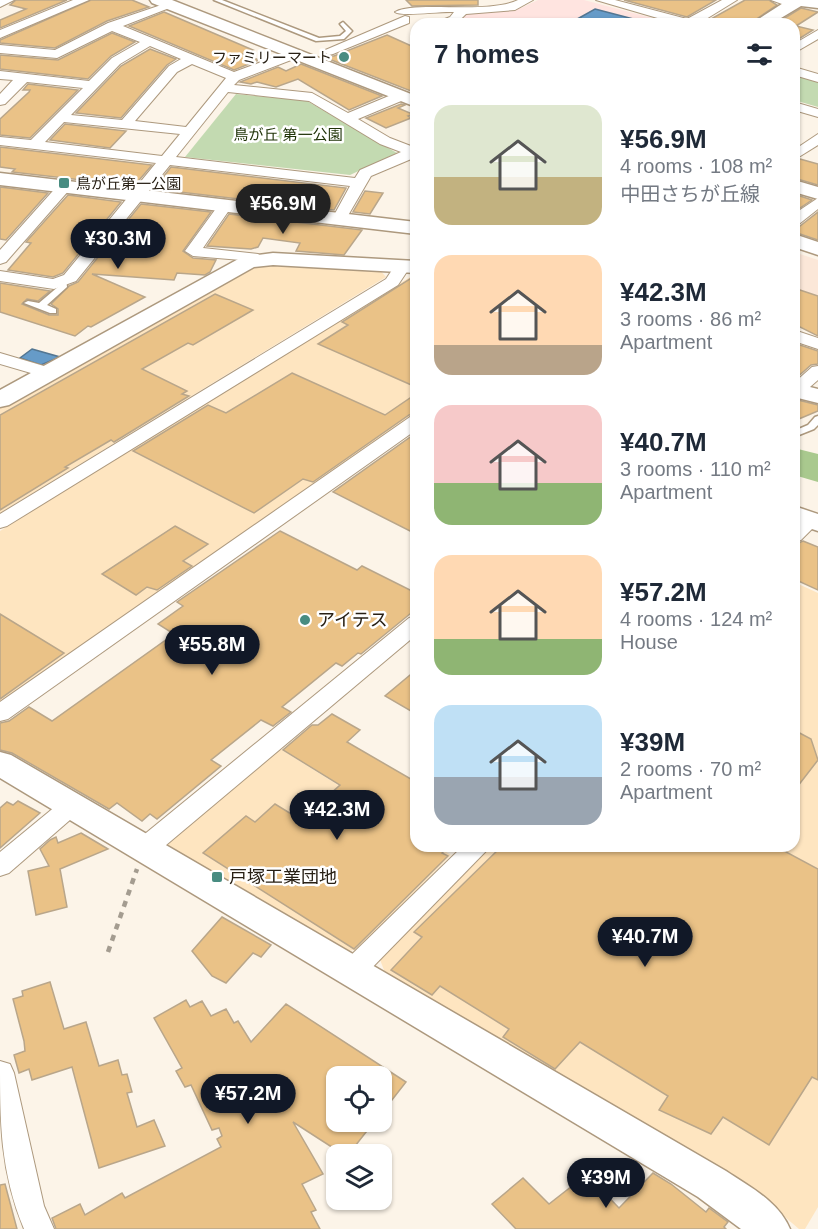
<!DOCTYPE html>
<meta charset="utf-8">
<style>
body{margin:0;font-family:Helvetica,"Noto Sans JP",sans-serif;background:#f6f6f7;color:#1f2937;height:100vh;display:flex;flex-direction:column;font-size:22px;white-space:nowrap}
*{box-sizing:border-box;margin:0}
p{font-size:20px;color:#747a83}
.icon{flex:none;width:33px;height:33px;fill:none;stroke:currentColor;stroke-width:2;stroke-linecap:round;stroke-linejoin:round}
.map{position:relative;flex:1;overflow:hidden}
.panel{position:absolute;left:410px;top:18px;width:390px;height:834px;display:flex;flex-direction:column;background:#fff;border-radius:18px;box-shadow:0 2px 4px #0004}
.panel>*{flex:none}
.tools{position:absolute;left:326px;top:1066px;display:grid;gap:12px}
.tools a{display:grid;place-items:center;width:66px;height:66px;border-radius:12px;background:#fff;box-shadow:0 2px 4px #0004;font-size:30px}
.price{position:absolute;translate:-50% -51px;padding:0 14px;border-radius:21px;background:#111827;color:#fff;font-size:20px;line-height:39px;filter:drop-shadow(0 2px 3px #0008)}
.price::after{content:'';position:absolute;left:50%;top:36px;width:18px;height:14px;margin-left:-9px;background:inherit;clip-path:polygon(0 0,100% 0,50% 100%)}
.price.selected{background:#222;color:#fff}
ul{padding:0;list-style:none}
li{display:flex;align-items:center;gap:18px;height:150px;padding:0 24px}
li span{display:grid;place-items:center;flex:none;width:168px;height:120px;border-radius:18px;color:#555}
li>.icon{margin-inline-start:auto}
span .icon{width:72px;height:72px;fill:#fffc;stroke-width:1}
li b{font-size:26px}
h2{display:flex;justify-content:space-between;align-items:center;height:72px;padding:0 24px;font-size:26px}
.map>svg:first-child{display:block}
</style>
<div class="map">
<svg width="818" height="1229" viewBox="0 0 818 1229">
<rect width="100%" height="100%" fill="#fcf4e8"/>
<path fill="#fbe7d8" d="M794,252L818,260V319L794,310Z"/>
<g fill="#fee5c0">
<path d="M268,263L379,269L386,277L0,513V407L252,266Z"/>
<path d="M415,274V413L0,703V531Z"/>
<path d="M794,582L818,593V1207L805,1229H799L765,1200L387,978L379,957L490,846H794Z"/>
<path d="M277,747L415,833L416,846H437L451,855L357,950L339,951L169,852L167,841Z"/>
</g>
<path fill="#ffe4e0" d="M538,0H584L675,24H450L462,20L466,13L521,8Z"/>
<g fill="#c3dab1">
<path d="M794,73L818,81V107L794,100Z"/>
<path d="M236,94L307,101L397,153L350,175L185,157Z"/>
</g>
<path fill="#a9c98e" d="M794,448L818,454V482L794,475Z"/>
<g fill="#669bc8" stroke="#537692" stroke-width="1.5">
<path d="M595,9L641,21C623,30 596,22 579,18Z"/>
<path d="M32,349L60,357L41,365L20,358Z"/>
</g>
<g fill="#eac287" stroke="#b9a68a" stroke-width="1.5">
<path d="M16,0H67L0,28V20L26,9L10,5Z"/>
<path d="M91,0H132L149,7L107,21L55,48L0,43V40Z"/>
<path d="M406,0H478V5L412,6Z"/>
<path d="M624,0H716L687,17Z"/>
<path d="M745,0H769L777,5L749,24H702Z"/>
<path d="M801,8L818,12L796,26L813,30L794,42V24H775Z"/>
<path d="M164,12L253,50L243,54L259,60L234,70L129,26Z"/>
<path d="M112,33L135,42L111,56L88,79L0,69V55L58,60Z"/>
<path d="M387,35L416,48V93L321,56H334Z"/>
<path d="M150,49L176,59L167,65L121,118L76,113L121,66Z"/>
<path d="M301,64L382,96L349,110L298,79L276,87L257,82L251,84L240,82L278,67L286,71Z"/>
<path d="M28,84L78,90L30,138L0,135V119L29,92L30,90H23Z"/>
<path d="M401,104L405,105L398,108L410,113L411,115L408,116L411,118L386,128L366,118Z"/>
<path d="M65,124L126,131L110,148L50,140Z"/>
<path d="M0,147L152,165L134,186L12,172L15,169L0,167Z"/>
<path d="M800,159L818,164V185L794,178V162Z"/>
<path d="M171,167L346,188L334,210L154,189Z"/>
<path d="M0,187L48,193L6,240L0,239Z"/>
<path d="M365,191L383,193L370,214L353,212Z"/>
<path d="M794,194L812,200L794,212Z"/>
<path d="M68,195L121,202L63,273L53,277L8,270L31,243L26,242Z"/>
<path d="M141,204L211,212L183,251L193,258L216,260L210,272L205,275L177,273L174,280L92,274L145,297L91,327L88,326L75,336L0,312V283L50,291L38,301L27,299L22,304L49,315H58V309L51,304L69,286L78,282Z"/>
<path d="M818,212V240L794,232V227L800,226Z"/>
<path d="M229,214L362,230L344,255L296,251L300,243L263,238L258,247L251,249L207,246Z"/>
<path d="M416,275V387L318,344L348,325L342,322Z"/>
<path d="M794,288L818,296V336L794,324Z"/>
<path d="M215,294L253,310L193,345L188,343L142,369L187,391L182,394L189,396L114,442L111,440L65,467L68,468L0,510V415Z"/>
<path d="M794,343L818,351V364L811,365L794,380Z"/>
<path d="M292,373L385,415L416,394V414L409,415L313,482L303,479L254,513L133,451L208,405L226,413Z"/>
<path d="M794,399L818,405V411L794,421Z"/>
<path d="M416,433V534L333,492Z"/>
<path d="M175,526L208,544L183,561L192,566L157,590L147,587L136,595L102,574Z"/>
<path d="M280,531L357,570L362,566L416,593V609L361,654L358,653L342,666L336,663L282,707L291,712L273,726L261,720L211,760L221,766L157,819L150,814L142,821L117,803L109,809L12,753L0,750V723L9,721L29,707L52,721L174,634L158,624L183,606L177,602Z"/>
<path d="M803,541L818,547V590L794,579V545Z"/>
<path d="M0,614L64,653L0,699Z"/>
<path d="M416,670V714L385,696Z"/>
<path d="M332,714L360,730L347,742L416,782V846H450L442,853L448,856L354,949L203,853L246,816L255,822L275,804L301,820L340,785L283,750L312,725H318Z"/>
<path d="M794,730L811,739L818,760L794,791Z"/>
<path d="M18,801L40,813L0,848V808L7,802L13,805Z"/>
<path d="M81,833L108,849L60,869L67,907L36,915L28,871L49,866L40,849L50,840L56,837L58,843Z"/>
<path d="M502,846H775L818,869V1080L812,1077L769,1145L723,1117L711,1134L659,1110L668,1096L580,1042L555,1069L503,1037L509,1029L440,986L432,995L391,970L422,937L414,932Z"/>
<path d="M222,917L271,945L261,957L253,953L226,983L212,976L192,951Z"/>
<path d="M50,982L64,1029L86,1022L99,1066L118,1060L122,1075L127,1074L132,1092L127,1093L137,1127L154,1120L165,1146L99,1168L72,1067L32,1080L29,1069L19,1073L14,1055L25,1051L24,1041L13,999L23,996L22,991Z"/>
<path d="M186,1000L190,1007L202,1001L211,1016L226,1009L234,1023L238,1021L251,1042L286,1004L406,1082L381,1114V1077H336V1122H374L348,1155H344L293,1122L323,1174L302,1184L316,1210L311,1212L320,1229H56L52,1218L80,1204L85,1215L122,1193L125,1198L221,1147L217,1139L222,1136L219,1128L212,1130L191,1085L185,1087L176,1071L182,1068L154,1018Z"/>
<path d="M653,1173L671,1184L706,1212L709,1208L728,1222L724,1227L726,1229H516L492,1204L523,1178L549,1204L581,1179L586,1185L590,1182L594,1188L597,1185L619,1208Z"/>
<path d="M5,1184L17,1229H0V1185Z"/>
</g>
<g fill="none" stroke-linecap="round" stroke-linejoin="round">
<defs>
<g id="lane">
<path d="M214,0H222L319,38L340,36L346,31L340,24L343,22L352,31L344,39L316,41Z"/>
<path d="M60,279H66L67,287L47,305L56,309V313H50L24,303L28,301L39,303L59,286Z"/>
<path d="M818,416V425L814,429L794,437V431L808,425L815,417Z"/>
</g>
<g id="street">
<path d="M0,0H14L0,7Z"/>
<path d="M73,0H89L0,38V30Z"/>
<path d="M518,0H533L515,10L466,14C455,26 447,24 432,24L450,17L454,12C441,11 401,17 395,12C415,0 488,15 518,0Z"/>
<path d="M596,0H615L687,19L722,0H737L698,24H678Z"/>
<path d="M771,0H791L799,4L793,8Z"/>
<path d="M167,3L177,5L123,26L234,72L291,51H299V57L239,80L234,85L312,93L348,113L396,93H406V99L358,119L390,138L416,148V157L371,176L346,219L339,223L332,219L350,186L170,165L76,281L54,289L0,281V271L53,279L64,275L156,163L0,145V137L31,140L83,88L27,82L5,104L0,105V94L13,80L0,79V71L89,81L112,58L140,42L112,31L57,58L0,53V45L55,50L108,23ZM150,46L181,59L169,66L122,120L71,115L120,64ZM192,64L226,78L186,127L135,121L177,72ZM228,92L309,101L380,144L401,152L360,170L355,178L176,157ZM64,122L180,134L162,156L45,142Z"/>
<path d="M405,16L409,17V23L333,54L329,55L323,51Z"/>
<path d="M818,30V39L794,53V44Z"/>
<path d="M794,67L818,74V82L794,75Z"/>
<path d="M794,102L818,109V117L794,110Z"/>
<path d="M818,134V145L794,160V150Z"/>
<path d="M65,182L72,186L70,189L6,262L0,264V250L60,183Z"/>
<path d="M818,198V209L799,224L794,225V214Z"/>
<path d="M225,202L232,206L203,248L258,254L266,259L264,262L193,256L185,251L220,203Z"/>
<path d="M402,262L410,267L398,285L7,526L0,528V514L386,279L396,264Z"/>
<path d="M794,330L818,338V349L794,341Z"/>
<path d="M0,353L54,369L57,373L48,378L0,364Z"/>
<path d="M818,366V380L802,394L794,395V383L812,367Z"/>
<path d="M416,416V430L8,719L0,721V702L410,417Z"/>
<path d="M810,514L817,516L818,523L801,540L794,542V525L803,516Z"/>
<path d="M416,616V635L153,856L144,858L135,856L132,849L135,842L409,618Z"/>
<path d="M70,798L78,801L82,807L78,813L9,873L0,876V852L62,801Z"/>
<path d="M463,846H491L362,978L353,981L344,978L340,970L344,962Z"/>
<path d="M0,1061L10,1064L14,1073L44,1206L54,1229H24C0,1171 0,1122 0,1061Z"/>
</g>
<g id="secondary">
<path d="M150,0H172L416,96V107L152,3Z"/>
<path d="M788,0H818V8L801,6L771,24H751Z"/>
<path d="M0,173L416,222V234L0,185Z"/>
<path d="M794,180L818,187V199L794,192Z"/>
<path d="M794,234L818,242V255L794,247Z"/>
<path d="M273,253L416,261V273L273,265L254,267L9,405L0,407V390L242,257Z"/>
<path d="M794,383L818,389V403L794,397Z"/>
<path d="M794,506L818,514V531L794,523Z"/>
<path d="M0,752L11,755L726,1171C750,1187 778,1201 790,1229H741L698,1197L0,778Z"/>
</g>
</defs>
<use href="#lane" stroke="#ad997e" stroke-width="3"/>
<use href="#street" stroke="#ad997e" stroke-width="2"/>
<use href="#secondary" stroke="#ad997e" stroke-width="3"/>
<path stroke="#a49c90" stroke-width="4.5" stroke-dasharray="6 6" stroke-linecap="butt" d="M108,952L137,869"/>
<use href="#lane" fill="#fff" fill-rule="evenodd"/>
<use href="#street" fill="#fff" fill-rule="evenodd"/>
<use href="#secondary" fill="#fff" fill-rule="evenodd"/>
</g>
<g fill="#488c81" stroke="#fff" stroke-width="2">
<circle cx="344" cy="57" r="6"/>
<rect x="58" y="177" width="12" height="12" rx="3"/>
<circle cx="305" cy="620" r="6"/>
<rect x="211" y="871" width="12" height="12" rx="3"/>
</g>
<g text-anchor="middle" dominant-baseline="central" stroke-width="5" stroke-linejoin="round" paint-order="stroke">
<g font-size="15" fill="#282015" stroke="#fff" text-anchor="end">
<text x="332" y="57">ファミリーマート</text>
<text x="76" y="183" text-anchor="start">鳥が丘第一公園</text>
</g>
<g font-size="15" fill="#203409" stroke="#fff">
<text x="288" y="134">鳥が丘 第一公園</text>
</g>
<g font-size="18" fill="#282015" stroke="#fff" text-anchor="start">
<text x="317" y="620">アイテス</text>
<text x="229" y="877">戸塚工業団地</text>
</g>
</g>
</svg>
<div class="tools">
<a><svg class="icon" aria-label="locate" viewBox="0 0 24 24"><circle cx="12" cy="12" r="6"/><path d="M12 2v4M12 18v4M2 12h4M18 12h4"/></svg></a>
<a><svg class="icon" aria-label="layers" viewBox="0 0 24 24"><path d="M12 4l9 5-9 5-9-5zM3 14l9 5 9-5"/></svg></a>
</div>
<b class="price selected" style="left:283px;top:235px">¥56.9M</b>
<b class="price" style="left:118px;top:270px">¥30.3M</b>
<b class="price" style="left:212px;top:676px">¥55.8M</b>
<b class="price" style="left:337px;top:841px">¥42.3M</b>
<b class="price" style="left:645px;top:968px">¥40.7M</b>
<b class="price" style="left:248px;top:1125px">¥57.2M</b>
<b class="price" style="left:606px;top:1209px">¥39M</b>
<section class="panel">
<h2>7 homes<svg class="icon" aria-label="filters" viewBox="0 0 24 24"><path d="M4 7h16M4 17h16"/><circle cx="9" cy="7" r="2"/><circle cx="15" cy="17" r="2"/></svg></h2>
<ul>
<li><span style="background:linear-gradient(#dfe7d0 60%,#c2b280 0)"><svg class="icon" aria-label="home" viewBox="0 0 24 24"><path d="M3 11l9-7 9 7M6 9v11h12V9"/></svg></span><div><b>¥56.9M</b><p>4 rooms · 108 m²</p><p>中田さちが丘線</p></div></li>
<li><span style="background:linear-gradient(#ffd9b3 75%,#b9a48a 0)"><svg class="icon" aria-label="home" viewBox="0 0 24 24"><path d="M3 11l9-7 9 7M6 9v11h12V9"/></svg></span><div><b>¥42.3M</b><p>3 rooms · 86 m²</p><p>Apartment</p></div></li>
<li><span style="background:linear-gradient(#f6c9c9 65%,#8fb573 0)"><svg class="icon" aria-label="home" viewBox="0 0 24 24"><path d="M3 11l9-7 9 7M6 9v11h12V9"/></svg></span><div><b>¥40.7M</b><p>3 rooms · 110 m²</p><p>Apartment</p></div></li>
<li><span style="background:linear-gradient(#ffd9b3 70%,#8fb573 0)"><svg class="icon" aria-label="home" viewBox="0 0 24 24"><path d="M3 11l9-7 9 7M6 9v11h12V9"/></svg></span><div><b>¥57.2M</b><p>4 rooms · 124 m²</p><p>House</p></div></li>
<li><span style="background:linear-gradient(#bfe0f5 60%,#9aa5b1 0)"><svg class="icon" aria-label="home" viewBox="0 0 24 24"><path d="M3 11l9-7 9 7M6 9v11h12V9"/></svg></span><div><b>¥39M</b><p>2 rooms · 70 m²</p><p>Apartment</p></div></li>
</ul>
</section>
</div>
